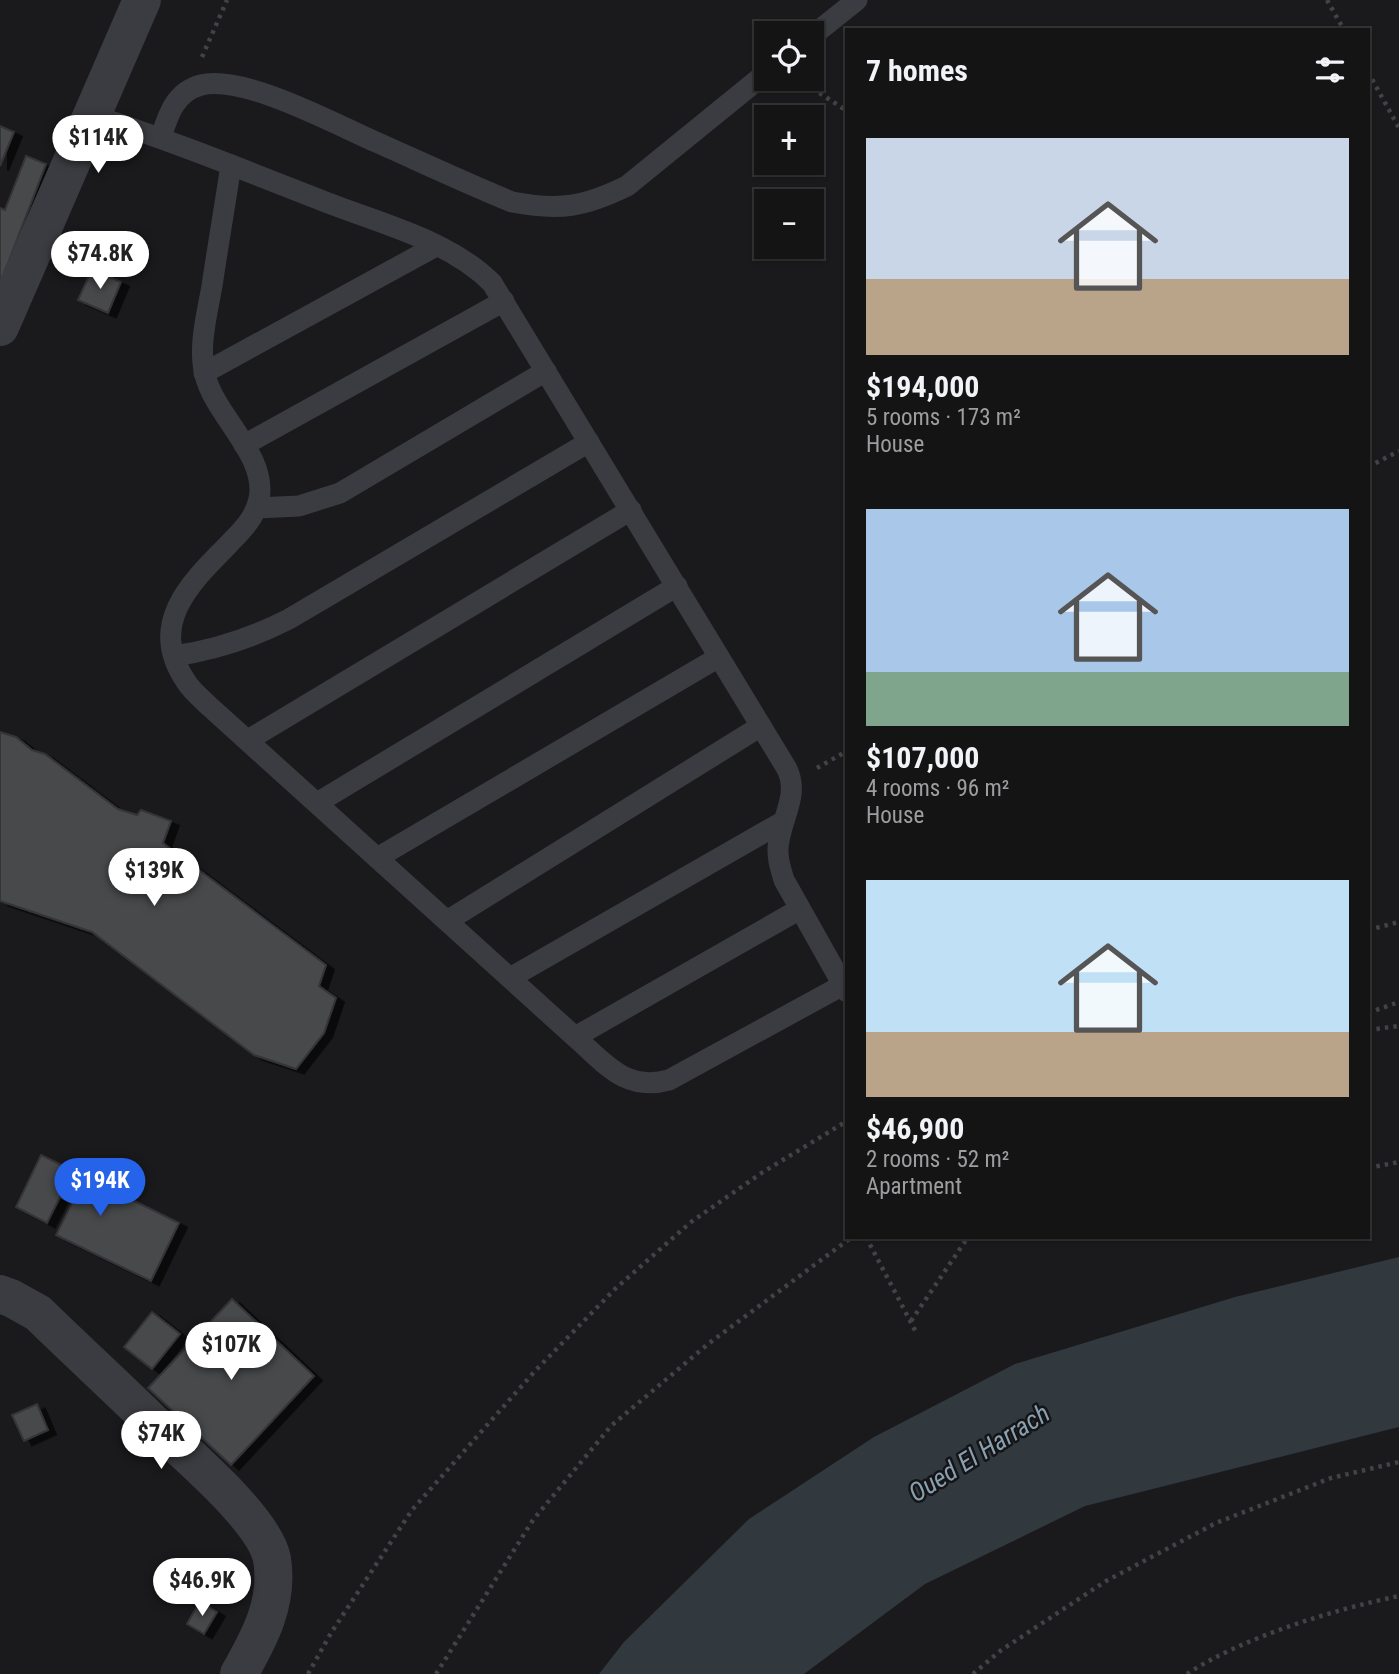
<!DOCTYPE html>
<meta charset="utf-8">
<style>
body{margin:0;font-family:"Roboto Condensed",sans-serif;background:#1d1d1e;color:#f1f3f6;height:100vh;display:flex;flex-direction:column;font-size:26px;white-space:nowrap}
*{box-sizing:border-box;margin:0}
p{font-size:23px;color:#9d9ea0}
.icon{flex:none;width:38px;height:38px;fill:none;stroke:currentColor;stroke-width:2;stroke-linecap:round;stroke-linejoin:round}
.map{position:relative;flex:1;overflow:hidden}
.panel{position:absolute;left:845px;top:28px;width:525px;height:1211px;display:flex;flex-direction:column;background:#141415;border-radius:0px;box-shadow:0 2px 5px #0004,0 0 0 2px #333334}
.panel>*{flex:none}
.tools{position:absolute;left:754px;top:21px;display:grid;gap:14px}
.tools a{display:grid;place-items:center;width:70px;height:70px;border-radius:0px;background:#141415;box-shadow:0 2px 5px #0004,0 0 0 2px #333334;font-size:35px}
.price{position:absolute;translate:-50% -60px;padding:0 16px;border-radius:24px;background:#fff;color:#222;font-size:23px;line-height:46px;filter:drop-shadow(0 2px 4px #0008)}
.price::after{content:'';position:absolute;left:50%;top:42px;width:21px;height:16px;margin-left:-10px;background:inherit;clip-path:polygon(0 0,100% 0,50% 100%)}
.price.current{background:#2563eb;color:#fff}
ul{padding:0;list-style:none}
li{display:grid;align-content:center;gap:14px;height:371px;padding:0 21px}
li span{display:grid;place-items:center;height:217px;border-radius:0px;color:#555}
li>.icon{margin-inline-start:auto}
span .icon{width:126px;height:126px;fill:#fffc;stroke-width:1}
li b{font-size:30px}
h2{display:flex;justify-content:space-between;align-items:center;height:84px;padding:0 21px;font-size:30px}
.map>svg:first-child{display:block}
</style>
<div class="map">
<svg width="1399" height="1674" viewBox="0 0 1399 1674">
<defs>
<filter id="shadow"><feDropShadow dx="8" dy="4.5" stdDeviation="0" flood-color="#0009"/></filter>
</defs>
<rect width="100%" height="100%" fill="#1a1a1c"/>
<path fill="#31393f" d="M1399,1257V1427L1085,1506L925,1584L804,1674H599L624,1642L749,1519L874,1437L1015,1364L1235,1297Z"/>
<g fill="#47484c" stroke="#343438" stroke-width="2" filter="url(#shadow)">
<path d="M0,126L14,132L0,166Z"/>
<path d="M26,156L46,164L0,284V208L5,210Z"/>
<path d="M92,269L121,282L108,313L78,300Z"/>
<path d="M0,732L16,737L32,750L45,754L118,809L137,815L141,810L171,821L163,843L326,965L319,986L336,998L324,1033L296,1069L254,1055L92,932L0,901Z"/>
<path d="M41,1155L179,1223L151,1281L56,1235L72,1203L60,1197L47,1223L16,1207Z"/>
<path d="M232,1299L314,1376L231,1465L148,1388Z"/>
<path d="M152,1312L180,1334L152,1369L124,1347Z"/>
<path d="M37,1404L48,1430L24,1441L12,1415Z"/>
<path d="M200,1601L217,1612L204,1634L187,1624Z"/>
</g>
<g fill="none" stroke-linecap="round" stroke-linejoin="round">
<g stroke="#414347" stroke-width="4.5" stroke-dasharray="3.5 5" stroke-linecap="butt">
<path d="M1327,0L1344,30"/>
<path d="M202,57L227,0"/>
<path d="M1368,72L1399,128"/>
<path d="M798,79L847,111"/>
<path d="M1368,467L1399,451"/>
<path d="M817,768L847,751"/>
<path d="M1368,930L1399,922"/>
<path d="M1368,1013L1399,1002"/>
<path d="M1368,1030L1399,1026"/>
<path d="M1368,1168L1399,1162"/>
<path d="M866,1237L917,1334"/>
<path d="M911,1321L968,1237"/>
<path d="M308,1674L331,1633L412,1510L535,1371L615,1289L691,1222L763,1172L847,1121"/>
<path d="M436,1674L533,1520L611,1426L708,1344L852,1237"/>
<path d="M973,1674L1000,1651L1106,1581L1216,1523L1331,1478L1399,1462"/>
<path d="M1187,1674C1241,1638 1335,1609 1399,1596"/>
</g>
<g stroke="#3b3c41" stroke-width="21">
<path d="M812,36L857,0"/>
<path d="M92,115C173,141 251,173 331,204C385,225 450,241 492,283L787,769C799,794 783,815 779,841C776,854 780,867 784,880L847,992"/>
<path d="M161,137C168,115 175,92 201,85C243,74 335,124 376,142C421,162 466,183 512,202C560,211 584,207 627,186L766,73"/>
<path d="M231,165C225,205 218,245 212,286C207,314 198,347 205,375C215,416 268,456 259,499C255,519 240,532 227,546C188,585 147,626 187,683C192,691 202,699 209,706L575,1037C605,1063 625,1092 669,1080L843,985"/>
<path d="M204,373L436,246"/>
<path d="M244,445L504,301"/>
<path d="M257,508L299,506L340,493L546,371"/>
<path d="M174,656C215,650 252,638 289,619L589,442"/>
<path d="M248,740L631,510"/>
<path d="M317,803L677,586"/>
<path d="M377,858L719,657"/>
<path d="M447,921L761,726"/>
<path d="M510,978L784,821"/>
<path d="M575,1037L800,909"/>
</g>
<g stroke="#3b3c41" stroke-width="38">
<path d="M0,327L142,0"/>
<path d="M0,1294L11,1298L38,1313C75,1349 113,1384 150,1420C181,1450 264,1518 272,1559C279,1602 260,1637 239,1674"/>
</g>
</g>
<g text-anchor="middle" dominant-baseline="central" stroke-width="5" stroke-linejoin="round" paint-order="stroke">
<g font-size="26" font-style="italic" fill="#89a0b1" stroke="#151517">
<text transform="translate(979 1453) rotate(-32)">Oued El Harrach</text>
</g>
</g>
</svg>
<div class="tools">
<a><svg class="icon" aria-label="locate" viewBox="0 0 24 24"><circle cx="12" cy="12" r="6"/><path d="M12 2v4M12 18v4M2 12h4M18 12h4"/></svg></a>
<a>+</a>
<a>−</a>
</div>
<b class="price" style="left:98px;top:175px">$114K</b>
<b class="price" style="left:100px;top:291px">$74.8K</b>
<b class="price" style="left:154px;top:908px">$139K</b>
<b class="price current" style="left:100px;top:1218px">$194K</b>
<b class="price" style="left:231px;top:1382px">$107K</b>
<b class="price" style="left:161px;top:1471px">$74K</b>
<b class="price" style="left:202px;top:1618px">$46.9K</b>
<section class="panel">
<h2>7 homes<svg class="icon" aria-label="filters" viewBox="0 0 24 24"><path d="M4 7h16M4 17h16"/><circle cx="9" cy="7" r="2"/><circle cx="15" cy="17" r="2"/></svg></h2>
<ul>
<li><span style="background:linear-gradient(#c9d6e8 65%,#b9a48a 0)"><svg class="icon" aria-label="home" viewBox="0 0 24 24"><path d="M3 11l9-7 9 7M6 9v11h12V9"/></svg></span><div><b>$194,000</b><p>5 rooms · 173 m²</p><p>House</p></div></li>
<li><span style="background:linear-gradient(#a9c7e8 75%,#7fa58c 0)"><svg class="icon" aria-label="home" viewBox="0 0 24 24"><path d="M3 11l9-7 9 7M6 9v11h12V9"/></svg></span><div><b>$107,000</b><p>4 rooms · 96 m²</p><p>House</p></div></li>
<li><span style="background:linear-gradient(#bfe0f5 70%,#b9a48a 0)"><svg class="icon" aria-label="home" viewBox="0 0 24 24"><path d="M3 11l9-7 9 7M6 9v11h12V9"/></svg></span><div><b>$46,900</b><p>2 rooms · 52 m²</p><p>Apartment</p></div></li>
</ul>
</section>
</div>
